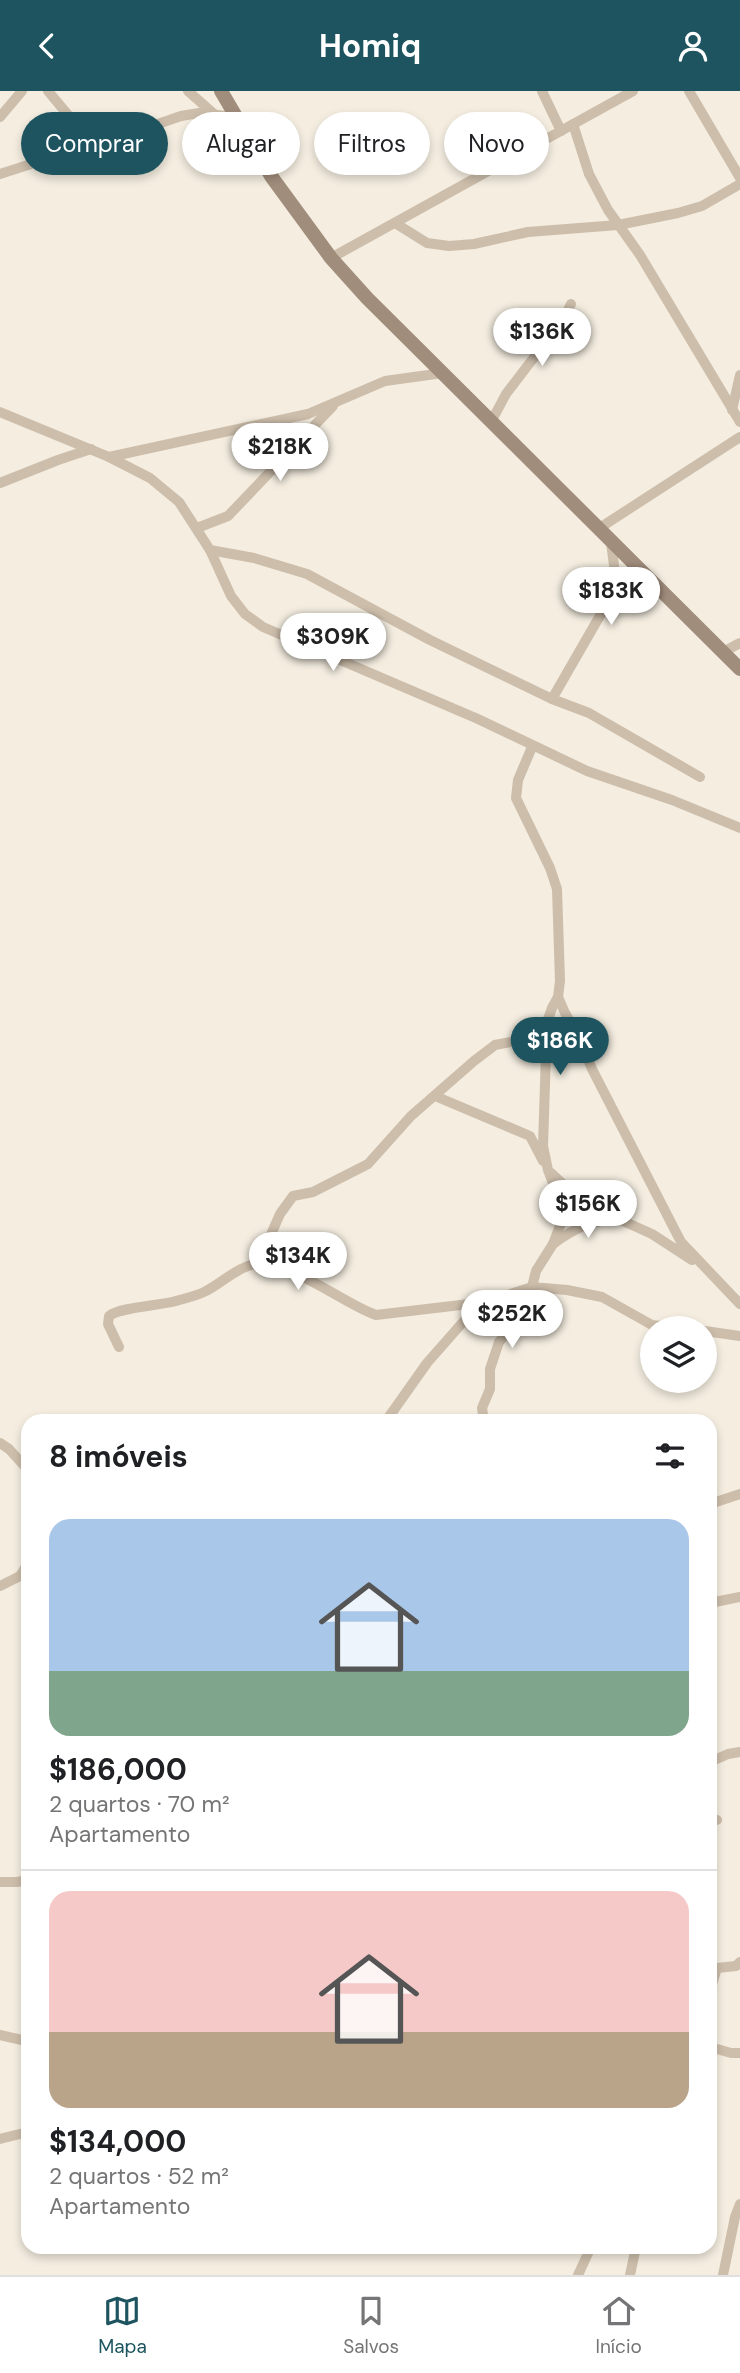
<!DOCTYPE html>
<html lang="pt">
<meta charset="utf-8">
<style>
body{margin:0;font-family:"DM Sans",sans-serif;background:#f6f6f6;color:#202124;height:100vh;display:flex;flex-direction:column;font-size:26px;white-space:nowrap}
*{box-sizing:border-box;margin:0}
p{font-size:23px;color:#757577}
.icon{flex:none;width:38px;height:38px;fill:none;stroke:currentColor;stroke-width:2;stroke-linecap:round;stroke-linejoin:round}
.map{position:relative;flex:1;overflow:hidden}
.sheet{position:absolute;left:21px;top:1323px;width:696px;height:840px;display:flex;flex-direction:column;background:#fff;border-radius:21px;box-shadow:0 4px 10px #0003}
.sheet>*{flex:none}
.hud{position:absolute;left:21px;top:21px;width:698px;height:63px;display:flex;gap:14px}
.fabs{position:absolute;left:640px;top:1225px;display:grid;gap:14px}
.fabs a{display:grid;place-items:center;width:77px;height:77px;border-radius:50%;background:#fff;box-shadow:0 4px 10px #0003;font-size:35px}
.price{position:absolute;translate:-50% -60px;padding:0 16px;border-radius:24px;background:#fff;color:#222;font-size:23px;line-height:46px;filter:drop-shadow(0 2px 4px #0008)}
.price::after{content:'';position:absolute;left:50%;top:42px;width:21px;height:16px;margin-left:-10px;background:inherit;clip-path:polygon(0 0,100% 0,50% 100%)}
.price.current{background:#1d545f;color:#fff}
ul{padding:0;list-style:none}
li{display:grid;align-content:center;gap:14px;height:371px;padding:0 28px}
li+li{border-top:2px solid #e0e0e0}
li span{display:grid;place-items:center;height:217px;border-radius:21px;color:#555}
li>.icon{margin-inline-start:auto}
span .icon{width:126px;height:126px;fill:#fffc;stroke-width:1}
li b{font-size:30px}
h2{display:flex;justify-content:space-between;align-items:center;height:84px;padding:0 28px;font-size:30px}
.pill{padding:0 24px;border-radius:32px;background:#fff;box-shadow:0 4px 10px #0003;font-size:24px;line-height:63px}
.pill.current{background:#1d545f;color:#fff}
header{display:flex;justify-content:space-between;align-items:center;height:91px;padding:0 28px;background:#1d545f;color:#fff;font-size:32px;font-weight:700}
.tab-bar{display:flex;justify-content:space-around;align-items:center;height:98px;border-top:2px solid #e0e0e0;background:#fff;font-size:19px;color:#757577}
.tab-bar a{display:grid;justify-items:center;gap:4px}
.tab-bar .current{color:#1d545f}
.map>svg:first-child{display:block}
</style>
<header><svg class="icon" aria-label="back" viewBox="0 0 24 24"><path d="M15 5l-7 7 7 7"/></svg>Homiq<svg class="icon" aria-label="person" viewBox="0 0 24 24"><circle cx="12" cy="8" r="4"/><path d="M4 21q1-7 8-7t8 7"/></svg></header>
<div class="map">
<svg width="740" height="2184" viewBox="0 0 740 2184">
<rect width="100%" height="100%" fill="#f4ede0"/>
<g fill="none" stroke-linecap="round" stroke-linejoin="round">
<g stroke="#cdbeab" stroke-width="10">
<path d="M48,0L89,49"/>
<path d="M188,0L214,23"/>
<path d="M542,0L561,40"/>
<path d="M689,0L740,87"/>
<path d="M0,26L22,0"/>
<path d="M573,33L589,83L608,119L640,164L740,331"/>
<path d="M0,83L31,73L54,58L152,35L181,25L199,22L235,26"/>
<path d="M395,132L427,152L449,155L474,153L528,141L618,134L678,122L702,115L740,93"/>
<path d="M331,167L633,0"/>
<path d="M732,319L740,284"/>
<path d="M0,321L109,366L150,387L179,411L210,459L231,505L245,523L263,536L478,628L587,680L672,709L740,737"/>
<path d="M491,331L506,303L564,227L571,213"/>
<path d="M109,366L308,323L385,290L443,282"/>
<path d="M0,392L58,369L91,358"/>
<path d="M197,437L228,425L333,315"/>
<path d="M598,438L740,346"/>
<path d="M210,459L254,467L307,483L430,549L552,608L589,622L700,686"/>
<path d="M723,561L740,552"/>
<path d="M552,608L613,502L616,490L611,451"/>
<path d="M532,656L518,689L516,707L550,777L557,798L560,890L558,906L552,917L547,931L543,1055L548,1079L559,1108L561,1132L553,1153L536,1180L532,1196L567,1199L602,1206L652,1234L679,1237"/>
<path d="M558,906L565,922L578,944L592,978L681,1151L740,1213"/>
<path d="M435,1005L530,1045L543,1070"/>
<path d="M551,1082L583,1112L652,1143L692,1169"/>
<path d="M553,1153C573,1138 590,1130 615,1128"/>
<path d="M257,1175L280,1123L293,1105L313,1101L368,1073L411,1025L474,970L495,954L526,948L548,937"/>
<path d="M705,1240L740,1245"/>
<path d="M119,1256L108,1233L109,1225C120,1216 158,1215 176,1210C186,1207 197,1205 206,1200C220,1193 233,1180 248,1175C284,1163 341,1212 376,1224L486,1211"/>
<path d="M386,1330L427,1272L471,1222L486,1211L532,1196L529,1209L515,1232L499,1251L490,1278V1298L482,1317L484,1330"/>
<path d="M0,1352L9,1358L28,1379"/>
<path d="M710,1413L740,1403"/>
<path d="M0,1495L20,1485L28,1472"/>
<path d="M710,1512L740,1506"/>
<path d="M710,1671L728,1663L740,1661"/>
<path d="M710,1729H717"/>
<path d="M0,1791H17L28,1789"/>
<path d="M710,1900L717,1877L736,1875L740,1871"/>
<path d="M0,1944L22,1949L28,1954"/>
<path d="M710,1956L731,1962H740"/>
<path d="M0,2048L28,2041"/>
<path d="M578,2184L591,2156"/>
<path d="M630,2184L636,2156"/>
<path d="M723,2184L735,2126L740,2113"/>
</g>
<path stroke="#a18d7c" stroke-width="14" d="M221,0L271,85L331,167L367,207L740,578"/>
</g>
</svg>
<div class="fabs">
<a><svg class="icon" aria-label="layers" viewBox="0 0 24 24"><path d="M12 4l9 5-9 5-9-5zM3 14l9 5 9-5"/></svg></a>
</div>
<b class="price" style="left:542px;top:277px">$136K</b>
<b class="price" style="left:280px;top:392px">$218K</b>
<b class="price" style="left:611px;top:536px">$183K</b>
<b class="price" style="left:333px;top:582px">$309K</b>
<b class="price current" style="left:560px;top:986px">$186K</b>
<b class="price" style="left:588px;top:1149px">$156K</b>
<b class="price" style="left:298px;top:1201px">$134K</b>
<b class="price" style="left:512px;top:1259px">$252K</b>
<div class="hud">
<a class="pill current">Comprar</a>
<a class="pill">Alugar</a>
<a class="pill">Filtros</a>
<a class="pill">Novo</a>
</div>
<section class="sheet">
<h2>8 imóveis<svg class="icon" aria-label="filters" viewBox="0 0 24 24"><path d="M4 7h16M4 17h16"/><circle cx="9" cy="7" r="2"/><circle cx="15" cy="17" r="2"/></svg></h2>
<ul>
<li><span style="background:linear-gradient(#a9c7e8 70%,#7fa58c 0)"><svg class="icon" aria-label="home" viewBox="0 0 24 24"><path d="M3 11l9-7 9 7M6 9v11h12V9"/></svg></span><div><b>$186,000</b><p>2 quartos · 70 m²</p><p>Apartamento</p></div></li>
<li><span style="background:linear-gradient(#f6c9c9 65%,#b9a48a 0)"><svg class="icon" aria-label="home" viewBox="0 0 24 24"><path d="M3 11l9-7 9 7M6 9v11h12V9"/></svg></span><div><b>$134,000</b><p>2 quartos · 52 m²</p><p>Apartamento</p></div></li>
</ul>
</section>
</div>
<nav class="tab-bar">
<a class="current"><svg class="icon" aria-label="map" viewBox="0 0 24 24"><path d="M3 6l6-2 6 2 6-2v14l-6 2-6-2-6 2zM9 4v14M15 6v14"/></svg>Mapa</a>
<a><svg class="icon" aria-label="saved" viewBox="0 0 24 24"><path d="M7 4h10v16l-5-4-5 4z"/></svg>Salvos</a>
<a><svg class="icon" aria-label="home" viewBox="0 0 24 24"><path d="M3 11l9-7 9 7M6 9v11h12V9"/></svg>Início</a>
</nav>
